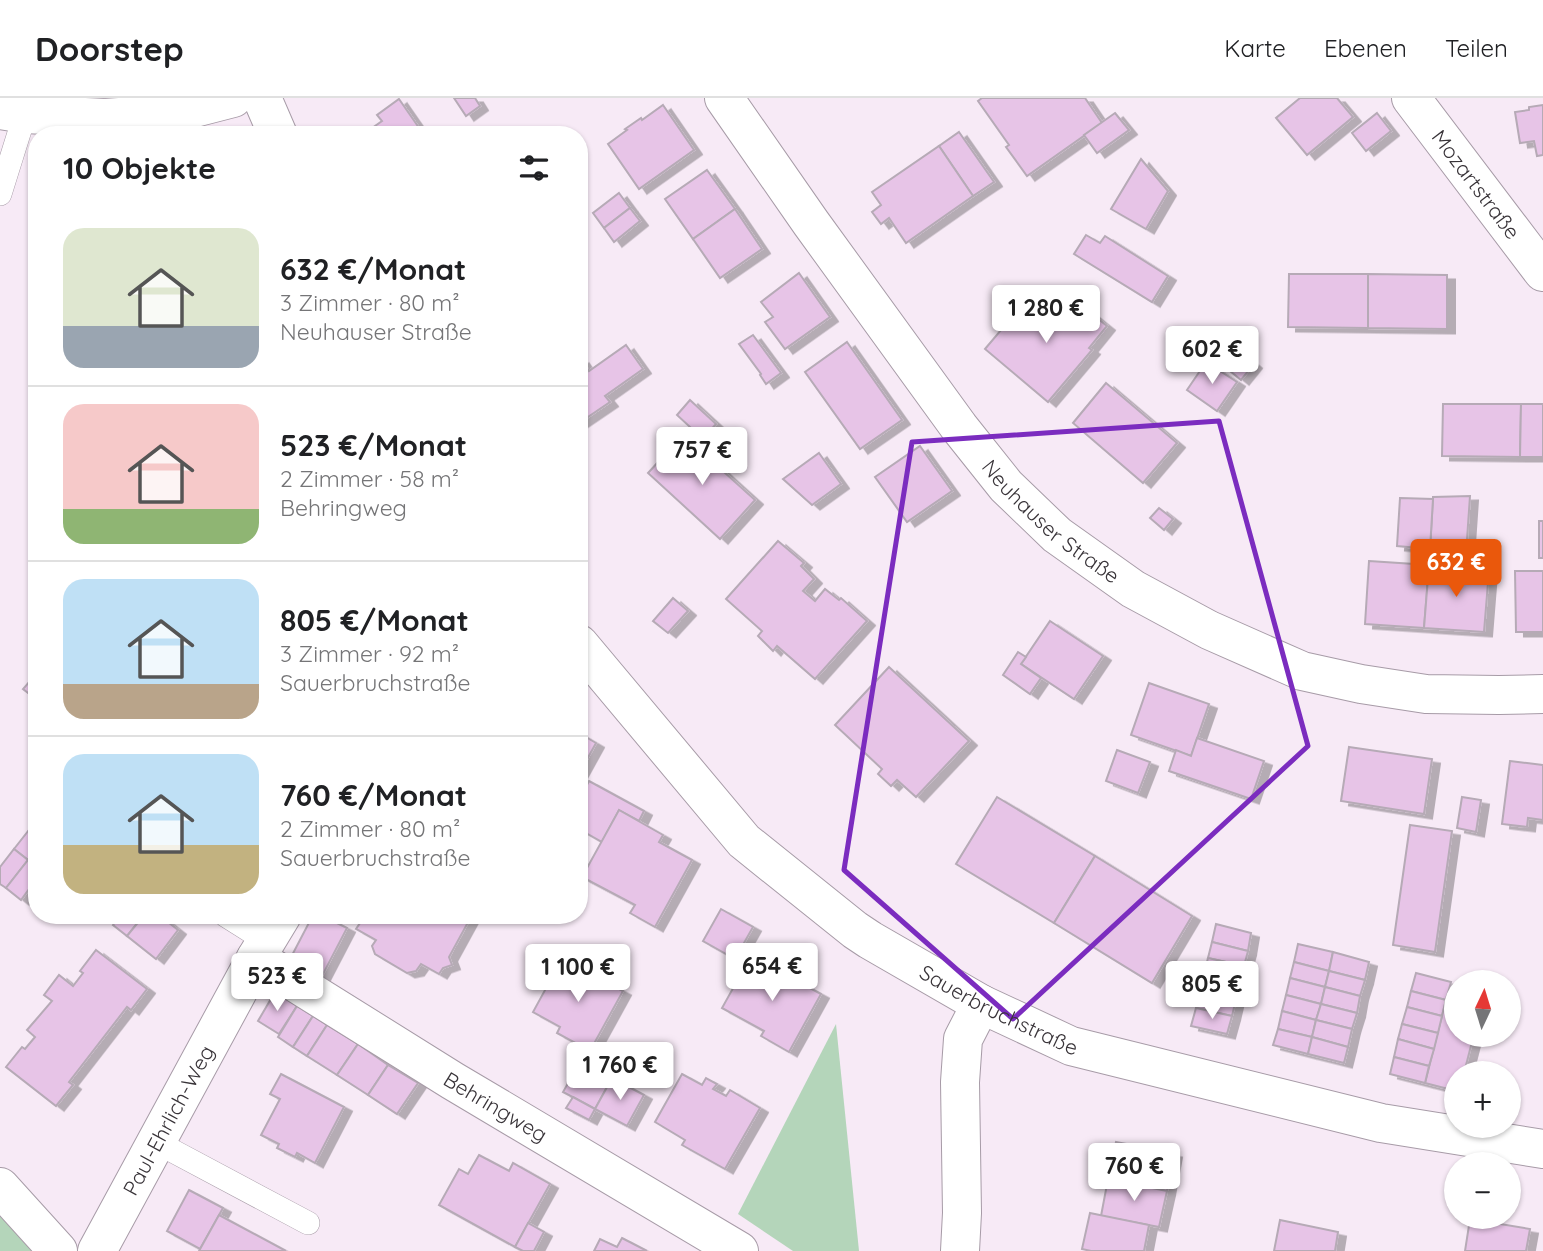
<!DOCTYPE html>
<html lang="de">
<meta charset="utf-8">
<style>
body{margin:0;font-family:Quicksand,sans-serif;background:#f6f6f6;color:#202124;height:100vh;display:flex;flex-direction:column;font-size:26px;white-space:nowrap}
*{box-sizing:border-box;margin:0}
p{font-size:23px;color:#757577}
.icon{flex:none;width:38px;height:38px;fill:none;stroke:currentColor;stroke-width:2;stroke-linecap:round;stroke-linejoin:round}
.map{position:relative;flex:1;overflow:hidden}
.drawer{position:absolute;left:28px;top:28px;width:560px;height:798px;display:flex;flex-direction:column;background:#fff;border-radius:28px;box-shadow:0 2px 5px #0004}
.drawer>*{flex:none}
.needle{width:46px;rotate:4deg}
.fabs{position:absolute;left:1444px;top:872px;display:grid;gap:14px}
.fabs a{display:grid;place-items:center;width:77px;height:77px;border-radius:50%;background:#fff;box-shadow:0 2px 5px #0004;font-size:35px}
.price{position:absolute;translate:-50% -60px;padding:0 16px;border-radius:7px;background:#fff;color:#222;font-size:23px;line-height:46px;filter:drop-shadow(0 2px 4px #0008)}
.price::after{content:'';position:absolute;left:50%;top:42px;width:21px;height:16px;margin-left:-10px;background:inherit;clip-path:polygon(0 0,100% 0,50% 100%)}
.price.selected{background:#ea580c;color:#fff}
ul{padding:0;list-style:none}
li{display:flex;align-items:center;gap:21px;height:175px;padding:0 35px}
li+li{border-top:2px solid #e0e0e0}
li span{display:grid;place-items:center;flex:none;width:196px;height:140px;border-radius:21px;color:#555}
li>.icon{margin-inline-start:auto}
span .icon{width:84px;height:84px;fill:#fffc;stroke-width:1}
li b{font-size:30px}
h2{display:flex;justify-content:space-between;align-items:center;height:84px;padding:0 35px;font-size:30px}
header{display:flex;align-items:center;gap:42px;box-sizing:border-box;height:98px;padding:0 35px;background:#fff;border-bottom:2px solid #e0e0e0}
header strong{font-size:33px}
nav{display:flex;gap:38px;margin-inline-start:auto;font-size:24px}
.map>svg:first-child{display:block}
</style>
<header>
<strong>Doorstep</strong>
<nav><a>Karte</a><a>Ebenen</a><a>Teilen</a></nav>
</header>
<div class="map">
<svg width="1543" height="1153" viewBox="0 0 1543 1153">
<defs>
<filter id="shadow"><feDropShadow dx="8" dy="4.5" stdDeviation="0" flood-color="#0004"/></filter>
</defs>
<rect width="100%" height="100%" fill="#f7eaf6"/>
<g fill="#b4d5ba">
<path d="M836,926L859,1153H793L738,1116Z"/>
<path d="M0,1097L49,1153H0Z"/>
</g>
<g fill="#e7c4e7" stroke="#b6aab6" stroke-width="2" filter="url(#shadow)">
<path d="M454,0H475L480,8L466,18Z"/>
<path d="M982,0H1085L1102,25L1027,78L1006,49L1009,47L978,3Z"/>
<path d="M1300,0H1337L1353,19L1307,57L1276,20Z"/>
<path d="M399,1L424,37H366L365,35L382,23L377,17Z"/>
<path d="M663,7L694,52L639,91L608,46L627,32L625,31L641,20L642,22Z"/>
<path d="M1543,7V57L1537,58L1534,43L1520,45L1515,14L1529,12V9Z"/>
<path d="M1115,15L1129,32L1097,55L1084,37Z"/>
<path d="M1377,15L1391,33L1366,53L1352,35Z"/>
<path d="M959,34L994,84L973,98L939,48Z"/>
<path d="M939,48L973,98L906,145L889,120L881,126L872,114L881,107L872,94Z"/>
<path d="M1141,61L1168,93L1146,131L1111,111Z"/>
<path d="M707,72L735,111L693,141L665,101Z"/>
<path d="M619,95L630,110L604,130L593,115Z"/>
<path d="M630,110L640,123L614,144L604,130Z"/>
<path d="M735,111L762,151L720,180L693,141Z"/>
<path d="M1086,137L1100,145L1105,138L1168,178L1152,204L1074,156Z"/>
<path d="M799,175L830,219L785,251L765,224L773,219L761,204Z"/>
<path d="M1289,176H1368V230L1288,229Z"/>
<path d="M1368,176L1447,177V231L1368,230Z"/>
<path d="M1029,199L1053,218L1060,209L1066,214L1076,203L1107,228L1089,250L1092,252L1048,304L985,251Z"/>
<path d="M1213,232L1254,266L1241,282L1200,248Z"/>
<path d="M753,237L781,275L766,286L760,277L761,276L739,246Z"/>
<path d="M847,244L902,322L860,351L805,274Z"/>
<path d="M626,247L643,271L605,298L610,304L579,325V263L581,261L589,273Z"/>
<path d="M1206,264L1237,284L1217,313L1187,292Z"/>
<path d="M1106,285L1177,345L1143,385L1073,325Z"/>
<path d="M690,302L716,326L703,341L677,317Z"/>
<path d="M1443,306H1521L1520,359L1442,358Z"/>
<path d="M1521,306H1543V359H1520Z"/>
<path d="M683,337L755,402L720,441L648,375Z"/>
<path d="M920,348L952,393L907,424L875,379Z"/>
<path d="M819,355L841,386L812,407L783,381Z"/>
<path d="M1470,398L1466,456L1430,453L1433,399Z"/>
<path d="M1400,400L1433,401L1430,451L1397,448Z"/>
<path d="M1159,410L1173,421L1164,432L1150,420Z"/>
<rect x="1539" y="423" width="4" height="37"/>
<path d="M778,443L804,465L801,468L814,481L803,493L815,503L825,491L839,502L841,500L867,523L815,581L777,548L773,553L758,538L762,533L726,501Z"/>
<path d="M1369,463L1429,467L1424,530L1365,526Z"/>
<path d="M1429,467L1489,472L1484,534L1424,530Z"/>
<path d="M1515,473H1543V534H1516Z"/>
<path d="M673,500L688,513L668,535L653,523Z"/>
<path d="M1050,523L1103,558L1074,601L1021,566Z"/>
<path d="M1018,554L1026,559L1021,566L1041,580L1030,596L1003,577Z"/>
<path d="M889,569L969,643L916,699L897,682L891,688L878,676L882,671L835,627Z"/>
<path d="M37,575V602L23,591Z"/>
<path d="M1149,585L1209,606L1191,658L1131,637Z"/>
<path d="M579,635L596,645L579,676Z"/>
<path d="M1197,640L1264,663L1251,701L1169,673L1176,652L1191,658Z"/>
<path d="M1349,649L1432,661L1424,716L1341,703Z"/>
<path d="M1117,652L1150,664L1138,695L1106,683Z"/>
<path d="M1510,663L1543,667V722L1528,720L1527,729L1502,726Z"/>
<path d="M589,683L644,713L639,723L619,712L602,744L579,731V702Z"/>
<path d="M997,699L1095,758L1054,825L956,766Z"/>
<path d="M1462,699L1481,702L1476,734L1457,730Z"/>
<path d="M619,712L663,737L659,744L692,762L655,829L630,815L635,807L582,779Z"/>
<path d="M36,723L37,724V769L14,751Z"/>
<path d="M1410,727L1452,733L1435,854L1393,847Z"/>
<path d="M14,751L28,762L6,790L0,786V769Z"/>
<path d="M1095,758L1192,818L1152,885L1054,825Z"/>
<path d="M28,762L37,769V780L21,802L6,790Z"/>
<path d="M721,811L753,829L735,861L703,843Z"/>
<path d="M121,817H144L127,838L113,827Z"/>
<path d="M144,817H159L178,832L156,861L127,838Z"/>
<path d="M313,817H321L347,830L321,880L289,863Z"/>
<path d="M358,817H472L449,859L452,867L443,870L439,876L421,866L416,873L407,875L375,856L372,848L376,842L356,831L360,825Z"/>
<path d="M1216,826L1251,835L1248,853L1212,844Z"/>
<path d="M1212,844L1248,853L1244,868L1208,860Z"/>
<path d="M1298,846L1333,854L1329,873L1294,864Z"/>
<path d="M96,852L147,891L131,912L127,909L69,984L73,987L56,1008L6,969L22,949L25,951L35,939L27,932L52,903L44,897L59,877L73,888L83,875L80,873Z"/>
<path d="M1333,854L1369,864L1365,882L1329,873Z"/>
<path d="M751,858L821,896L789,954L761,938L764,933L722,910Z"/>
<path d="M1208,860L1244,868L1240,885L1204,876Z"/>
<path d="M562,861L623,893L590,953L557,935L560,929L533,914Z"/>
<path d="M1294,864L1329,873L1325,889L1290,880Z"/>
<path d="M1329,873L1365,882L1360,898L1325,889Z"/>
<path d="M1416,875L1451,884L1446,902L1411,893Z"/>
<path d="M1204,876L1240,885L1236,901L1200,893Z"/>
<path d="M1290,880L1325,889L1321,906L1286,897Z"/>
<path d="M1325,889L1360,898L1357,915L1321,906Z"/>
<path d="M1200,893L1236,901L1232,918L1196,910Z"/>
<path d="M1411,893L1446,902L1442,918L1407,909Z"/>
<path d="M275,894L297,908L279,936L258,923Z"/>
<path d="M1286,897L1321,906L1316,922L1282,913Z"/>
<path d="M1447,898L1456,900V936H1474L1464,975H1456V993L1425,985Z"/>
<path d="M1321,906L1357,915L1352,931L1316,922Z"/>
<path d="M297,908L313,918L293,949L278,939Z"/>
<path d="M1407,909L1442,918L1438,935L1402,926Z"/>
<path d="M1196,910L1232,918L1227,936L1191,928Z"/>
<path d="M1282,913L1316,922L1312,939L1278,931Z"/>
<path d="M313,918L327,927L307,958L293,949Z"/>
<path d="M1316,922L1352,931L1348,949L1312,939Z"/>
<path d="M1402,926L1438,935L1434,951L1398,941Z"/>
<path d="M327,927L358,946L337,977L307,958Z"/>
<path d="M1278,931L1312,939L1308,956L1273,947Z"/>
<path d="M1312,939L1348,949L1344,965L1308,956Z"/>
<path d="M1398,941L1434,951L1429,968L1394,959Z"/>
<path d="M358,946L388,967L368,997L337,977Z"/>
<path d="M1394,959L1429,968L1425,985L1390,976Z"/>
<path d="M581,962L612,980L595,1011L563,994Z"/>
<path d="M388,967L418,985L397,1016L368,997Z"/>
<path d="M281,976L344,1009L315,1065L297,1055L295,1059L277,1050L279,1046L261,1037L280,1001L270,996Z"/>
<path d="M682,976L702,987L706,980L717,986L713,991L726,998L730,992L760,1010L725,1071L682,1047L685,1042L655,1024Z"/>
<path d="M612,980L644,997L627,1028L595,1011Z"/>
<path d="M573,999L595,1011L589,1022L566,1010Z"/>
<path d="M1116,1044L1174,1055L1167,1093L1108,1081Z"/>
<path d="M479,1057L509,1073L513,1065L550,1086L515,1149L439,1107L459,1071L468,1076Z"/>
<path d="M1108,1081L1167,1093L1159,1129L1101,1118Z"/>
<path d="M189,1092L223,1110L200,1151L167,1133Z"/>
<path d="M1090,1115L1149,1127L1144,1153H1091L1082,1151Z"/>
<path d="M219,1117L286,1153H199Z"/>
<path d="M1470,1121L1530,1131L1526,1153H1465Z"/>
<path d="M1280,1122L1338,1134L1335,1153H1274Z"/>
<path d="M528,1125L544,1134L534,1153H523L515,1149Z"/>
<path d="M622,1140L647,1153H594L600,1141L617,1149Z"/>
</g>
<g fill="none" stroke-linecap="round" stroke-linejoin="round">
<defs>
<g id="service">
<path d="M0,96L25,16"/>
<path d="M225,817L266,843"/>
<path d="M156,1044L308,1125"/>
</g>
<g id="minor">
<path d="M262,0L278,37"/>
<path id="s1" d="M1411,0L1543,174"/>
<path d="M0,12L25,16L105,20L175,15L233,0"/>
<path id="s2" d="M579,546L744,743L855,832L870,842L981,906L1071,948L1381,1025L1543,1051"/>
<path id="s3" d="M256,860L453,983L739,1153"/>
<path d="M0,1089L58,1153"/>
<path id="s4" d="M97,1153L256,860L282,817"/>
<path d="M960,1153L962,1115L960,984L963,941L981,906"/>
</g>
<g id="tertiary">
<path id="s5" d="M724,0L811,125L959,329L1006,388L1057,437L1133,491L1209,532L1302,573L1361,586L1426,596L1499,597L1543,596"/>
</g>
</defs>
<use href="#service" stroke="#a79ba7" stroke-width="24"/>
<use href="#minor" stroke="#a79ba7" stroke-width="40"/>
<use href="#tertiary" stroke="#a79ba7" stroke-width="40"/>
<use href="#service" stroke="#fff" stroke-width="23"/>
<use href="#minor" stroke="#fff" stroke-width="38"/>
<use href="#tertiary" stroke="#fff" stroke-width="38"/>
</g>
<path fill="none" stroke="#7b2cbf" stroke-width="5" stroke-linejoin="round" d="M1219,323L1308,648L1013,921L844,772L912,344Z"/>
<g text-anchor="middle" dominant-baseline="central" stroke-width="7" stroke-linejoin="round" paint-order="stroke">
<g font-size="21" fill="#393439" stroke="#f7eaf6">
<text stroke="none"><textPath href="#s1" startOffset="108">Mozartstraße</textPath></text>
<text stroke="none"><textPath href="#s5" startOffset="537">Neuhauser Straße</textPath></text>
<text stroke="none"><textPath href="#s2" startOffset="564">Sauerbruchstraße</textPath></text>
<text stroke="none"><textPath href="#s3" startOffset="282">Behringweg</textPath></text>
<text stroke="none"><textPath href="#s4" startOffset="149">Paul-Ehrlich-Weg</textPath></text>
</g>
</g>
</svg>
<div class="fabs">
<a><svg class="needle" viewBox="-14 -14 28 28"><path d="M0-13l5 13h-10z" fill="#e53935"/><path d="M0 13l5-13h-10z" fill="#757577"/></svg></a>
<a>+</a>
<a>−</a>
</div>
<b class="price" style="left:1046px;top:247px">1 280 €</b>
<b class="price" style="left:1212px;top:288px">602 €</b>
<b class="price" style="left:702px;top:389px">757 €</b>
<b class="price selected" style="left:1456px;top:501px">632 €</b>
<b class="price" style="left:772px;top:905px">654 €</b>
<b class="price" style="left:578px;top:906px">1 100 €</b>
<b class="price" style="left:277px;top:915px">523 €</b>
<b class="price" style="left:1212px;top:923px">805 €</b>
<b class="price" style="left:620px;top:1004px">1 760 €</b>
<b class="price" style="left:1134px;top:1105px">760 €</b>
<section class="drawer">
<h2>10 Objekte<svg class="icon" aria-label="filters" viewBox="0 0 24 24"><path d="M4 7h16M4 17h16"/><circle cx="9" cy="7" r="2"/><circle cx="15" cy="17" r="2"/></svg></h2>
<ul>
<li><span style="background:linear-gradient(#dfe7d0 70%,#9aa5b1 0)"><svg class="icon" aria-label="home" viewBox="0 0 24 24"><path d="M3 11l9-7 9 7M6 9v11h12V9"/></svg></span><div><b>632 €/Monat</b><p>3 Zimmer · 80 m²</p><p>Neuhauser Straße</p></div></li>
<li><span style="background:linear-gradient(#f6c9c9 75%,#8fb573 0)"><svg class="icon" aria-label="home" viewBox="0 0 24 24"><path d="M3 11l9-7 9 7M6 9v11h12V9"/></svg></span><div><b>523 €/Monat</b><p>2 Zimmer · 58 m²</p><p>Behringweg</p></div></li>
<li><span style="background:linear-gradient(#bfe0f5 75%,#b9a48a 0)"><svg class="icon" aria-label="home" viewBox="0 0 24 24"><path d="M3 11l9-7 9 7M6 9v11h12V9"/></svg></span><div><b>805 €/Monat</b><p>3 Zimmer · 92 m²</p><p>Sauerbruchstraße</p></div></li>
<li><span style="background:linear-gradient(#bfe0f5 65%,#c2b280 0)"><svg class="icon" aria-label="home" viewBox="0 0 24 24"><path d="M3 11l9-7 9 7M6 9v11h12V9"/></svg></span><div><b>760 €/Monat</b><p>2 Zimmer · 80 m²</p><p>Sauerbruchstraße</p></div></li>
</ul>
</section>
</div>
